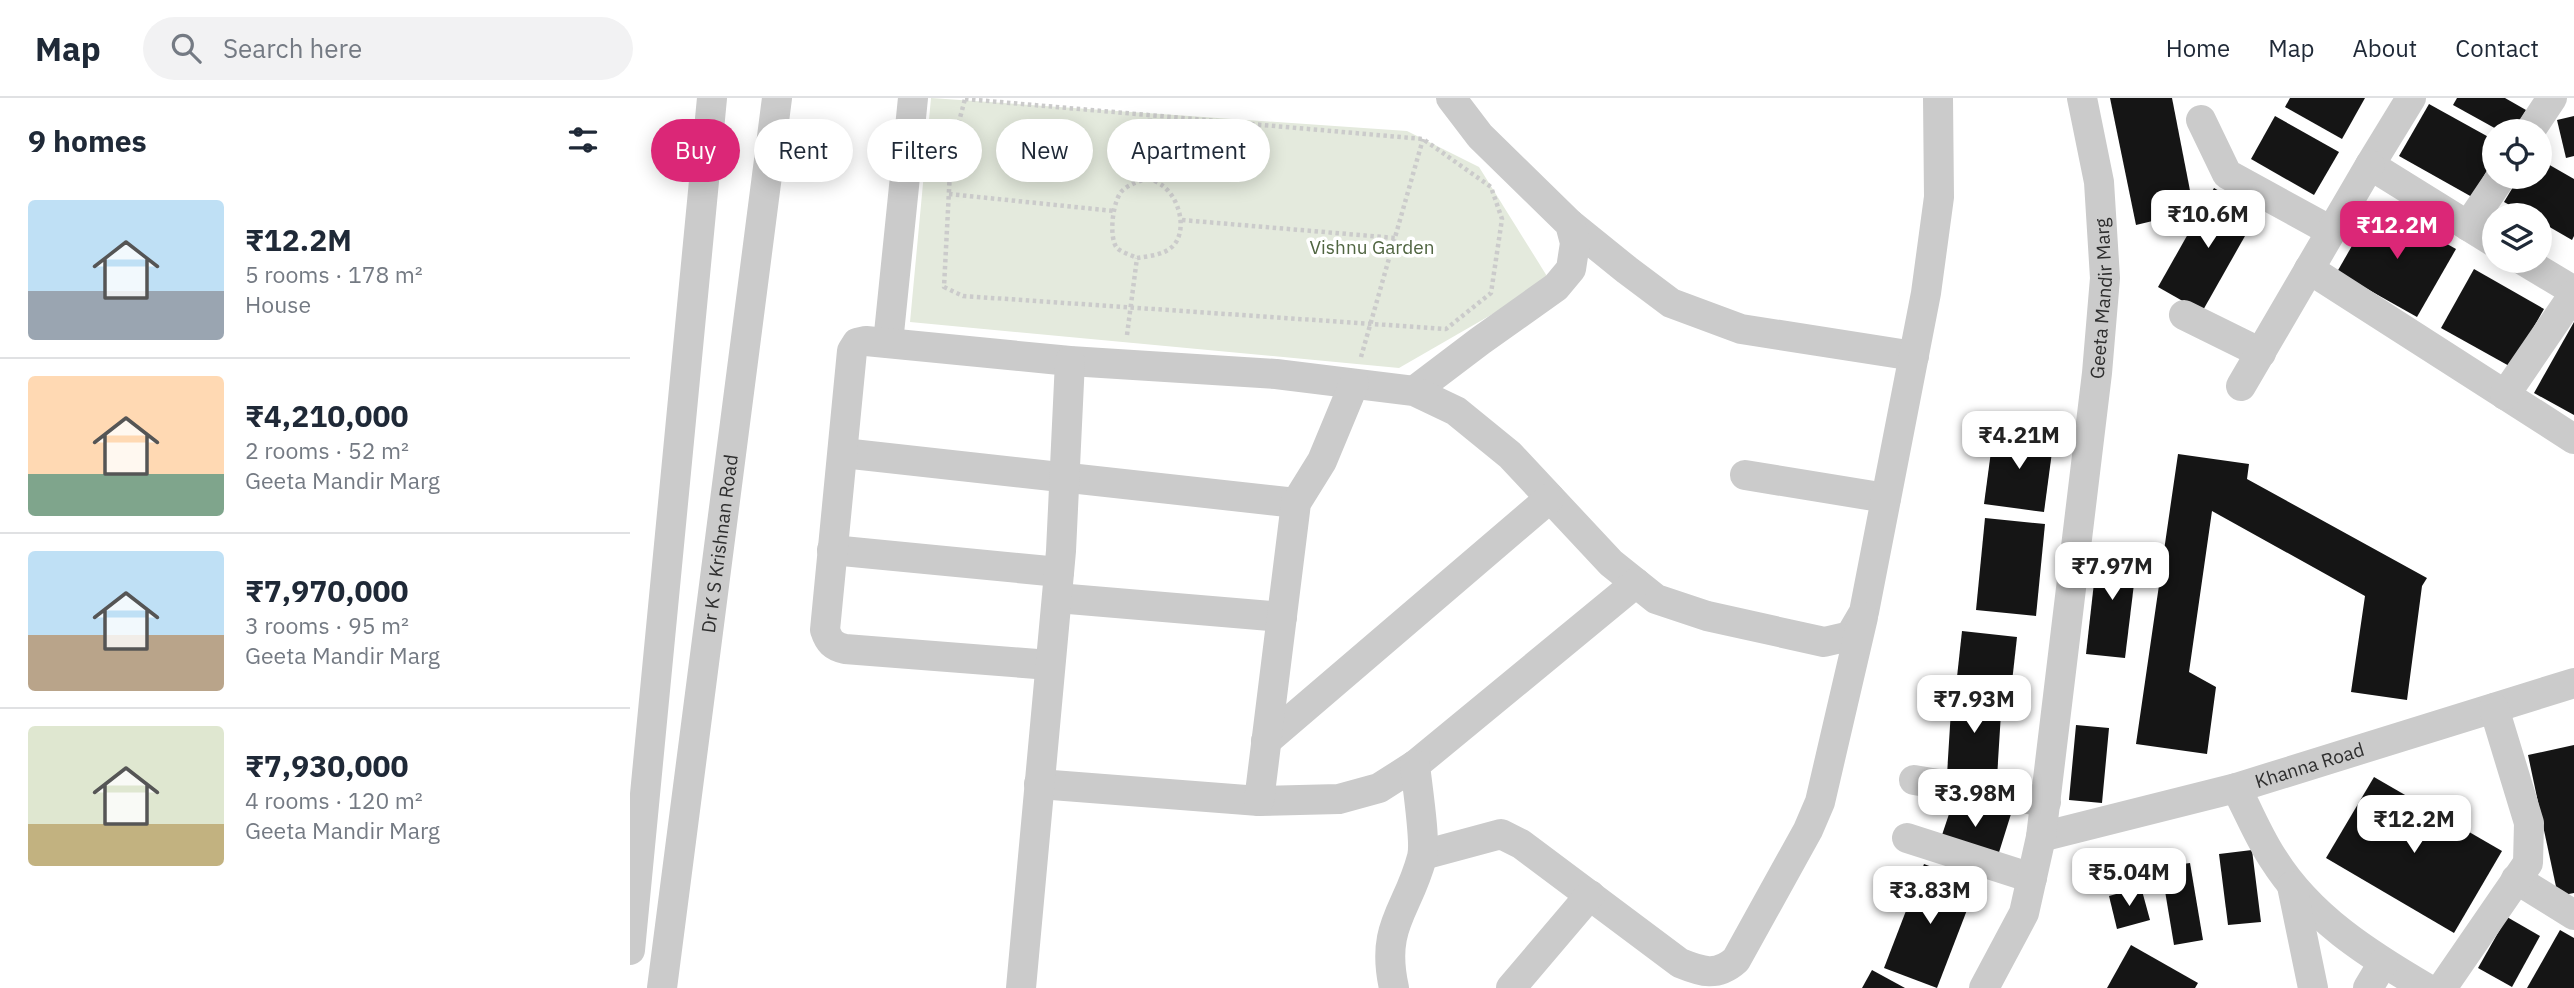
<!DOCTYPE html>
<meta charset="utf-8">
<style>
body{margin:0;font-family:"IBM Plex Sans",sans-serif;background:#f2f2f3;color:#1f2937;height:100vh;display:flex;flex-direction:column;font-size:26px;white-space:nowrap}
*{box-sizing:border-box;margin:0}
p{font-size:23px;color:#747a83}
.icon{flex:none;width:38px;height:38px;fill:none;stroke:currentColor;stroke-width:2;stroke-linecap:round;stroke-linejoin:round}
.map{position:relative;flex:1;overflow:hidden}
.side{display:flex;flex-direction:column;background:#fff;width:630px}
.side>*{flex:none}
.hud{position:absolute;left:21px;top:21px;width:665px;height:63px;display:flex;gap:14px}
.buttons{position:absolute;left:1852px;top:21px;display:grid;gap:14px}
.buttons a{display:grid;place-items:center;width:70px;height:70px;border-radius:50%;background:#fff;box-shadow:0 4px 18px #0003;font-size:35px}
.price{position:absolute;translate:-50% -60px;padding:0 16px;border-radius:14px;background:#fff;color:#222;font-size:23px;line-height:46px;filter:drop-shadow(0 2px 4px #0008)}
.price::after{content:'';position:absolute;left:50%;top:42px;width:21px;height:16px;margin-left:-10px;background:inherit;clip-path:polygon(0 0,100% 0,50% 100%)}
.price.on{background:#db2777;color:#fff}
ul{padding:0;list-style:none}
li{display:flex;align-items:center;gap:21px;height:175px;padding:0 28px}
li+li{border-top:2px solid #e0e1e3}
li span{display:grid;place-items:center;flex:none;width:196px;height:140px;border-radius:7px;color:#555}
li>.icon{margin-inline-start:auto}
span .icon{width:84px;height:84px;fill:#fffc;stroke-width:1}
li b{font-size:30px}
h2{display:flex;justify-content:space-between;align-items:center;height:84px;padding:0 28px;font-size:30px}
.chip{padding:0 24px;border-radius:32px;background:#fff;box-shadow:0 4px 18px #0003;font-size:24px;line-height:63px}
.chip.on{background:#db2777;color:#fff}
header{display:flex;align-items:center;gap:42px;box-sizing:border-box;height:98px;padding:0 35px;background:#fff;border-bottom:2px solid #e0e1e3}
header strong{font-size:33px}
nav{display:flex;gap:38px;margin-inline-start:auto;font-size:24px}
.search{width:490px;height:63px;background:#f2f2f3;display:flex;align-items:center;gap:18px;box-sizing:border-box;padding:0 24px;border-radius:38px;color:#747a83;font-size:26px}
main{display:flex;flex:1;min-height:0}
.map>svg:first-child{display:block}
</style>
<header>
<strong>Map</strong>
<div class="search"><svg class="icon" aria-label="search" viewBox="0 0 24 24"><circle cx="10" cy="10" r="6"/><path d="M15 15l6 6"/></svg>Search here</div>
<nav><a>Home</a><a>Map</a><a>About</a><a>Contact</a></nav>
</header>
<main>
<section class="side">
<h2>9 homes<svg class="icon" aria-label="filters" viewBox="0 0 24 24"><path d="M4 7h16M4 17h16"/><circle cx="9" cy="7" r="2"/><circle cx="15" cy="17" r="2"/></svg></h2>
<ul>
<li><span style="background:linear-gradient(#bfe0f5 65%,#9aa5b1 0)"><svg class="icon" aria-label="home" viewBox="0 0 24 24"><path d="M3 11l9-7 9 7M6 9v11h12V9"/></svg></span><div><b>₹12.2M</b><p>5 rooms · 178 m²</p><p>House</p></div></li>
<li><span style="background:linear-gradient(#ffd9b3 70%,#7fa58c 0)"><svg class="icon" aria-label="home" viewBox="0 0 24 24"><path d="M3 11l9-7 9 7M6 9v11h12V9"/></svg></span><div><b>₹4,210,000</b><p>2 rooms · 52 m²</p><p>Geeta Mandir Marg</p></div></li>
<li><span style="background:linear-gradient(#bfe0f5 60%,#b9a48a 0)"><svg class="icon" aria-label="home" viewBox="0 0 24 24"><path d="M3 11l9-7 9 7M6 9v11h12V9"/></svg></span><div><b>₹7,970,000</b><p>3 rooms · 95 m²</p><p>Geeta Mandir Marg</p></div></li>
<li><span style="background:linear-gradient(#dfe7d0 70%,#c2b280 0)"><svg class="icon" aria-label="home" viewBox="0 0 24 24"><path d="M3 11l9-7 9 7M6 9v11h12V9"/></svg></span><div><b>₹7,930,000</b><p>4 rooms · 120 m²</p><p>Geeta Mandir Marg</p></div></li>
</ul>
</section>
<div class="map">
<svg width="1944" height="890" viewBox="0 0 1944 890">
<rect width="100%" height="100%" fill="#fff"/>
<path fill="#e4eadd" d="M301,0L777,33L849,69L920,183L769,270L280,224Z"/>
<g fill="#151515">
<path d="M1480,0H1542L1564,113L1506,127Z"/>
<path d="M1660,0H1735L1712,41L1655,9Z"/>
<path d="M1827,0H1875L1896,12L1884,33H1870L1823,7Z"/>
<path d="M1799,6L1864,42V60L1842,99L1769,58Z"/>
<path d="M1645,18L1709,54L1684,97L1621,61Z"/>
<path d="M1944,18V58L1936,60L1927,22Z"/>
<path d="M1909,61L1944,81V138L1942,142L1909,123V117H1898L1874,104L1889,79H1909Z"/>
<path d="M1584,90L1628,115L1572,214L1528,189Z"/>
<path d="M1746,106L1826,151L1787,219L1707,174Z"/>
<path d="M1844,171L1914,211L1881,269L1811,230Z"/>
<path d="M1944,224V317L1904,295Z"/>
<path d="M1364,331L1424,339L1414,414L1354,406Z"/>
<path d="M1548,356L1619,366L1617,381L1797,480L1792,488L1777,602L1721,594L1735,498L1582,413L1559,574L1586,589L1577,656L1506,646Z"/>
<path d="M1355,420L1415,426L1406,518L1346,512Z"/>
<path d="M1468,449L1508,453L1495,560L1456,556Z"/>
<path d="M1332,533L1387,539L1382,584L1327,579Z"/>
<path d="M1322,595L1372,598L1367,680L1317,677Z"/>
<path d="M1446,627L1479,630L1472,705L1439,702Z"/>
<path d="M1944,647V795L1928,798L1898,657Z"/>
<path d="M1744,679L1872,753L1824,835L1696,760Z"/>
<path d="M1325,698L1381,716L1366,764L1309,746Z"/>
<path d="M1622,752L1631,824L1598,827L1589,756Z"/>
<path d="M1560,765L1573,842L1544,847L1531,769Z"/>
<path d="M1294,766L1347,786L1307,890L1254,870Z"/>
<path d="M1511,789L1520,822L1487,831L1479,798Z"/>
<path d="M1877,819L1910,838L1882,889L1848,870Z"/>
<path d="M1930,832L1944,840V890H1897Z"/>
<path d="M1501,847L1568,885L1565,890H1477Z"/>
<path d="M1242,872L1275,890H1232Z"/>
</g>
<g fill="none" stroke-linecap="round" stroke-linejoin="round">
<g stroke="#cbcbcb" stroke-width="4.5" stroke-dasharray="3.5 3.5" stroke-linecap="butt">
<path d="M335,1L793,41L861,89L872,121L861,195L816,231L333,198L314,189L321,54Z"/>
<path d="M518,80C523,82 529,85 533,88C549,100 558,132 543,148C534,157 519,158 507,160C501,157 491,154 487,150C478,139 483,100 493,92C500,86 510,83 518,80Z"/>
<path d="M518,80L520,17"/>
<path d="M319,96L484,113"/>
<path d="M552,122L765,140"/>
<path d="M497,237L507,160"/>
<path d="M731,259L793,41"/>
</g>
<g stroke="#cbcbcb" stroke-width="30">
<path d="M1781,0L1740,67L1864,144"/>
<path d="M1571,22L1597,76L1701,133"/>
<path d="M1900,33L1922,0"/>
<path d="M940,126L997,172L1041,205L1111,231L1284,258"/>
<path d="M1838,128L1871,79"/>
<path d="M1894,163L1944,193"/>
<path d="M1679,171L1944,341"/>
<path d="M1554,217L1631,255"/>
<path d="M258,245L283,0"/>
<path d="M1611,288L1740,67"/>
<path d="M784,293L850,243L926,189L941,171L945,145L940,126L850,38L821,0"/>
<path d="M1875,297L1944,196"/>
<path d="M213,355L666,405"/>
<path d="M1115,377L1256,400"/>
<path d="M202,452L429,474"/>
<path d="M427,500L652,519"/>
<path d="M420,567L215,551C203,548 199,544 195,532L222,253L227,245L236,243L440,263L646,276L784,293L826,313L880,357L981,465L1026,501L1077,518L1194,544L1220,538L1234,514L1296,195L1309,99L1308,0"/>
<path d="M636,643L920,400"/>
<path d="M1284,682L1416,704"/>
<path d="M409,686L629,703L709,701L749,690L785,667L1006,485"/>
<path d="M1606,690C1619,714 1629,740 1644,762C1680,819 1738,856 1796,890"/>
<path d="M629,703L666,405L692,363L724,286"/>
<path id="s1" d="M1411,739L1606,690L1944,585"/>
<path d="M1277,740L1402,780"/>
<path d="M793,757L871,736L891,746L1050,865C1072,874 1087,879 1106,862L1178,732L1190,704L1233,519"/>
<path d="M1886,781L1944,817"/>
<path d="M1662,788L1683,890"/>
<path d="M0,852L82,0"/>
<path id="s2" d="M32,890L147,0"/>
<path d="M391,890L431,453L440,263"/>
<path d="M764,890C750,827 778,813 792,759C796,744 787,686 785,667"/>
<path d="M881,890L960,797"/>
<path id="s3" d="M1354,890L1394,815L1411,739L1467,275L1475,180L1469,84L1452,0"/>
<path d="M1738,890L1753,865"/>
<path d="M1812,890L1898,765L1899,725L1864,610"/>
</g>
</g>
<g text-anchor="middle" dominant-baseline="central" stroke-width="7" stroke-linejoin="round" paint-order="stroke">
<g font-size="19" fill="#506541" stroke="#fff">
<text x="742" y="149">Vishnu Garden</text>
</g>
<g font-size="19" fill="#2e2e2e" stroke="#fff">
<text stroke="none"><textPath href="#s3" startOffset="705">Geeta Mandir Marg</textPath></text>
<text stroke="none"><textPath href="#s2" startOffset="448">Dr K S Krishnan Road</textPath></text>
<text stroke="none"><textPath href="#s1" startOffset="278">Khanna Road</textPath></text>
</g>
</g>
</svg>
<div class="buttons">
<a><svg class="icon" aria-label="locate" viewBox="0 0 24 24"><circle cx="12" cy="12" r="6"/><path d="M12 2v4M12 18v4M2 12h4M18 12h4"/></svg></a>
<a><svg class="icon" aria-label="layers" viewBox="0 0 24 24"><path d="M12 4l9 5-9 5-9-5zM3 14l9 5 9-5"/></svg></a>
</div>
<b class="price" style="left:1578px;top:152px">₹10.6M</b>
<b class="price on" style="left:1767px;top:163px">₹12.2M</b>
<b class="price" style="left:1389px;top:373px">₹4.21M</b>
<b class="price" style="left:1482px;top:504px">₹7.97M</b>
<b class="price" style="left:1344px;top:637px">₹7.93M</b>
<b class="price" style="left:1345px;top:731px">₹3.98M</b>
<b class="price" style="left:1784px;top:757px">₹12.2M</b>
<b class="price" style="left:1499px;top:810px">₹5.04M</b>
<b class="price" style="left:1300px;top:828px">₹3.83M</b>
<div class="hud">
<a class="chip on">Buy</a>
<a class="chip">Rent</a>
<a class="chip">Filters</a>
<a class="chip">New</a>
<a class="chip">Apartment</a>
</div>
</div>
</main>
